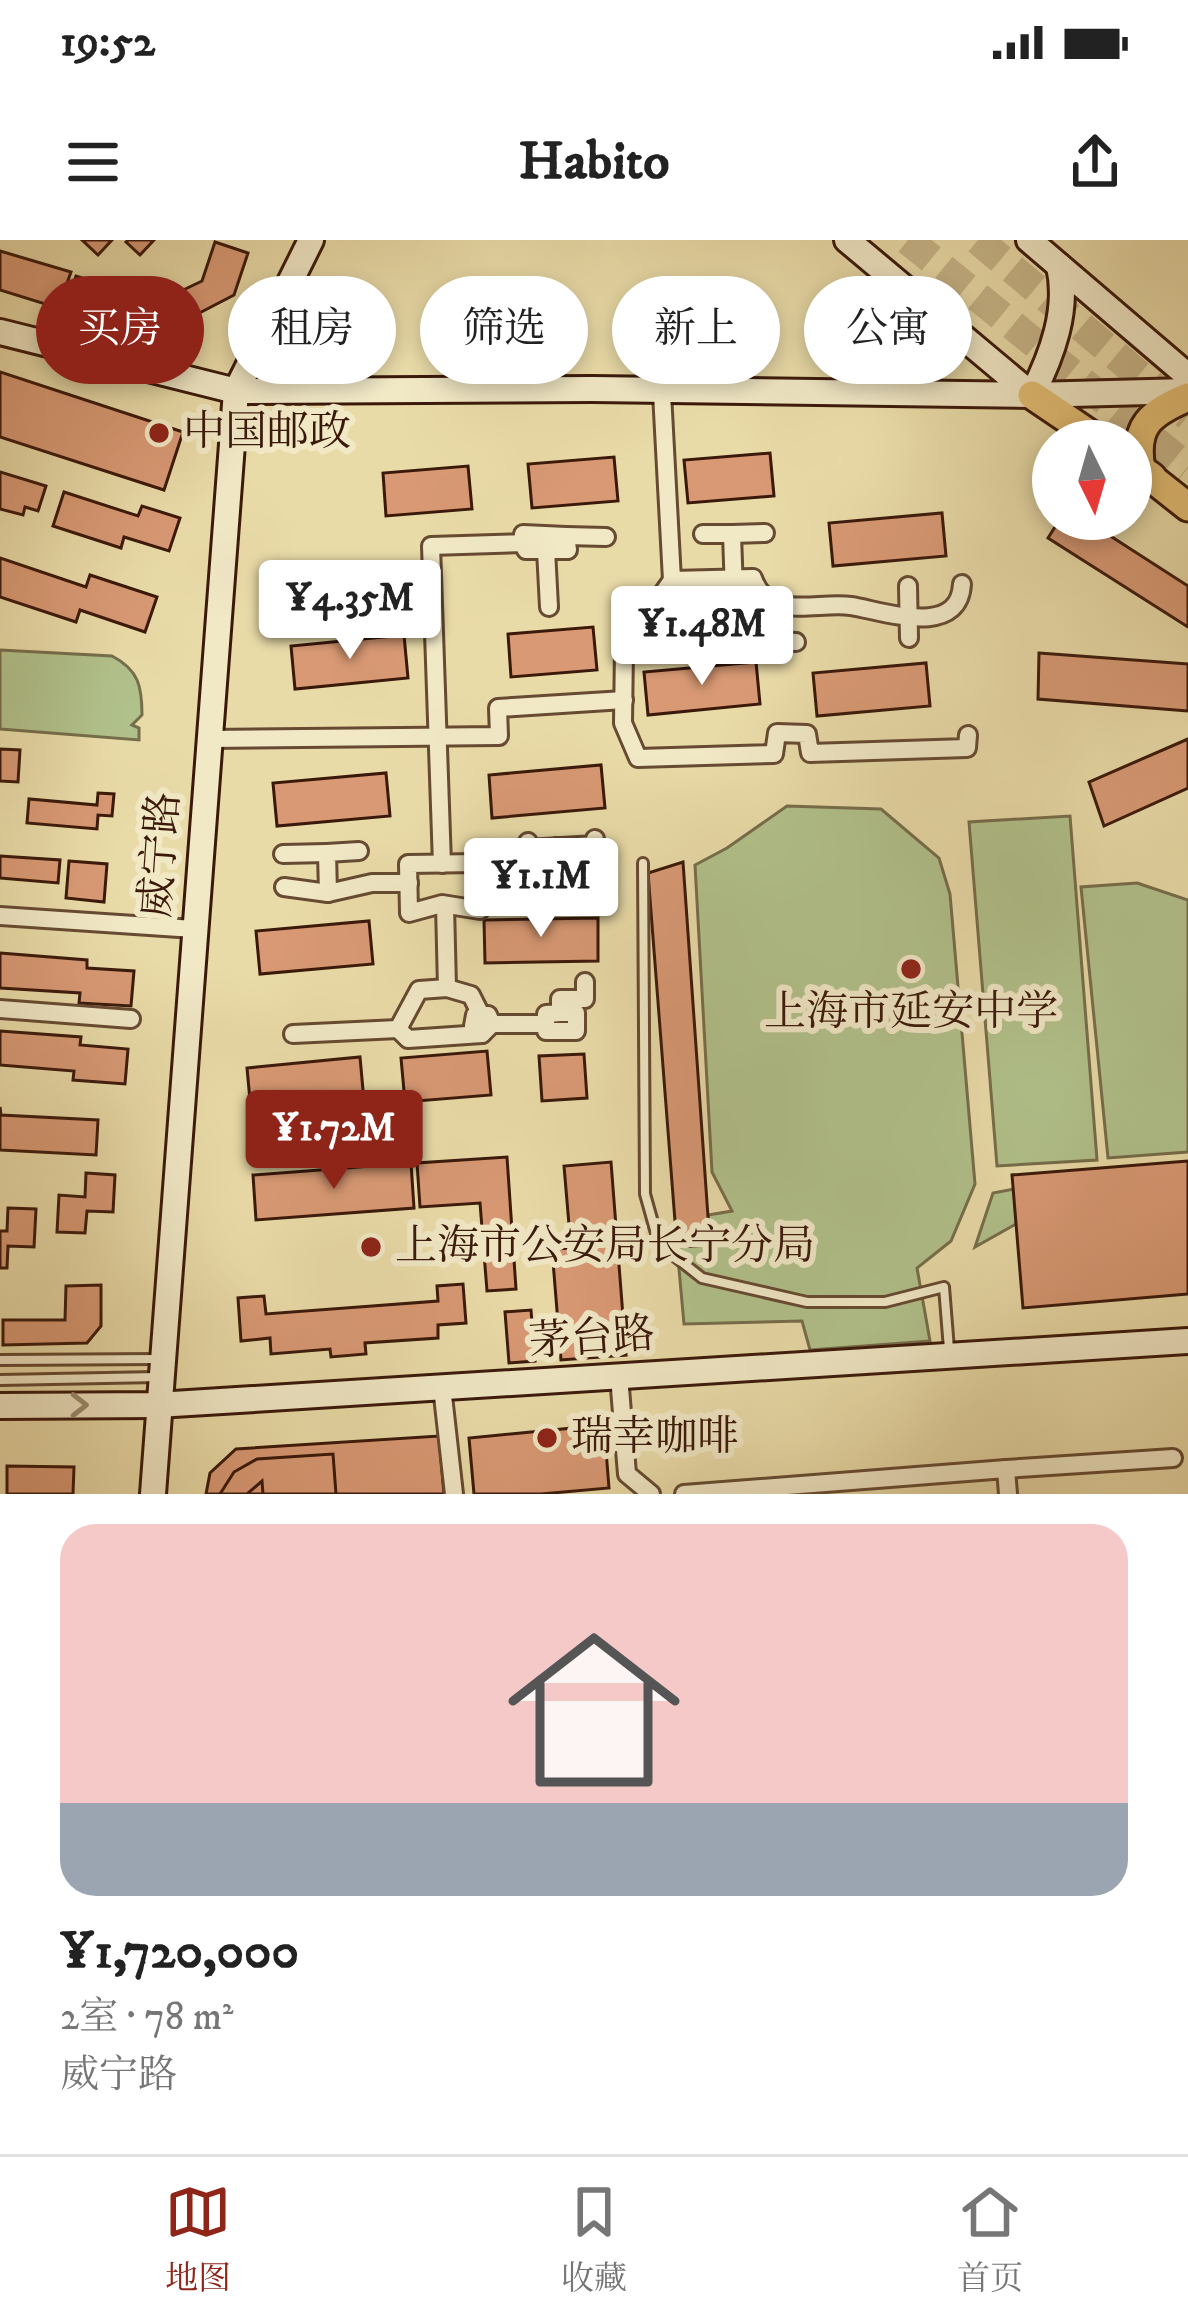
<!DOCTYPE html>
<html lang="zh">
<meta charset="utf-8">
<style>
body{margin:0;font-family:"IM FELL DW Pica","Noto Serif SC",serif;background:#f6f6f6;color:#222;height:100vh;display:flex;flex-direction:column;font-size:45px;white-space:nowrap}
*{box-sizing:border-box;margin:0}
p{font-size:39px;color:#767676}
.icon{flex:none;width:66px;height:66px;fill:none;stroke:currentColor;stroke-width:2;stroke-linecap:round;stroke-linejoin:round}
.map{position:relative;height:1254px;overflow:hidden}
.sheet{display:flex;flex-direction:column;background:#fff;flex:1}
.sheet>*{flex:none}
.hud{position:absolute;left:36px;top:36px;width:1116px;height:108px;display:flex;gap:24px}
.needle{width:78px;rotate:175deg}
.tools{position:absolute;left:1032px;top:180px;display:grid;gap:24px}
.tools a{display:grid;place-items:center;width:120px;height:120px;border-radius:50%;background:#fff;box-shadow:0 6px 18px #0003;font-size:60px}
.price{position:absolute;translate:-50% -102px;padding:0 27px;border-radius:12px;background:#fff;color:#222;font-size:39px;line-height:78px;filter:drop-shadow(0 3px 6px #0008)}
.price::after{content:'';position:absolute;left:50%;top:72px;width:36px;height:27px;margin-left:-18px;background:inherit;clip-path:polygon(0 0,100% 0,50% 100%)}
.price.selected{background:#8f2418;color:#fff}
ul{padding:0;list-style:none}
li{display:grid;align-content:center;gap:24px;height:636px;padding:0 60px}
li span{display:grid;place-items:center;height:372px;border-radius:36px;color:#555}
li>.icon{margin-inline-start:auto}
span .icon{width:216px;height:216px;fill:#fffc;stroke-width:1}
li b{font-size:51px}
.tag{padding:0 42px;border-radius:54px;background:#fff;box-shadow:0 6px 18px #0003;font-size:42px;line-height:108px}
.tag.selected{background:#8f2418;color:#fff}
.status{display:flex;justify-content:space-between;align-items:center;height:84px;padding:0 60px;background:#fff;direction:ltr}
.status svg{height:33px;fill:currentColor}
header{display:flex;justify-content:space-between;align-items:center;height:156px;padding:0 60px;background:#fff;font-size:54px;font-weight:800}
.dock{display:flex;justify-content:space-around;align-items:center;height:168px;border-top:3px solid #e0e0e0;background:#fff;font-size:33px;color:#767676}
.dock a{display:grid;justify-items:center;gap:6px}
.dock .selected{color:#8f2418}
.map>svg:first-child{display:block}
</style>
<div class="status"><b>19:52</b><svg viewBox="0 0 49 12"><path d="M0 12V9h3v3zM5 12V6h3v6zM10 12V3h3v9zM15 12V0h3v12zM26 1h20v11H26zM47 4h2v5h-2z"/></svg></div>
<header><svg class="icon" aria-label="menu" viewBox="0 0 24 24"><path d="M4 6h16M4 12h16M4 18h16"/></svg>Habito<svg class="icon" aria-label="share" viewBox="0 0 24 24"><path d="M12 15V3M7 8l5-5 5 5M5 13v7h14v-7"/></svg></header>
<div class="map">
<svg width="1188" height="1254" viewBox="0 0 1188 1254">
<rect width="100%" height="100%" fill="#e9dba8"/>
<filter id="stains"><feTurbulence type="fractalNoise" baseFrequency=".00167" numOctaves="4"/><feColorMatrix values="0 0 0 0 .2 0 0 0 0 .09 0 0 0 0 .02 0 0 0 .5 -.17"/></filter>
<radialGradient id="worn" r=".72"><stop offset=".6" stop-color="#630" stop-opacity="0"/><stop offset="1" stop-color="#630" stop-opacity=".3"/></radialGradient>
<g fill="#b1c18b" stroke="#766d4a" stroke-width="3">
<path d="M0,410L112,416C139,430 142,447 142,475L132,485L139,488V500L0,489Z"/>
<path d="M787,566L881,569L939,618L950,654L975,944L951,1001L917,1028L930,1101L810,1110L802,1081L684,1084L677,1007L710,1005L708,975L732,971L712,932L695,625L727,608Z"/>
<path d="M1070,576L1097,920L997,926L969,582Z"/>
<path d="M1137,643L1188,660V912L1108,918L1081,647Z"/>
<path d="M1014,949L1016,984L975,1007L993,953Z"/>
</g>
<g fill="#d89974" stroke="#3b190a" stroke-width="3">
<path d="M82,0H112L98,15Z"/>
<path d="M128,0H154L140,15L126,2Z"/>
<path d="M215,2L248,13L234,55L159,94L66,68L76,36L160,61L202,41Z"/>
<path d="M0,11L71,32L58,68L0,50Z"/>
<path d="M0,132L183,192L164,250L0,197Z"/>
<path d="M770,213L774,256L688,263L684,220Z"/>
<path d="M614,217L618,261L532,268L528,224Z"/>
<path d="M468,226L472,269L386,276L383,233Z"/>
<path d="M0,232L46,246L38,271L25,267L23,275L0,269Z"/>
<path d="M64,252L138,276L142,266L180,278L169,311L124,297L121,308L53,286Z"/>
<path d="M942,273L946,316L833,326L829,283Z"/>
<path d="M1060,279H1084L1188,346V387L1048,298Z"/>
<path d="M0,318L86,347L90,335L157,357L145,392L80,370L76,382L0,357Z"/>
<path d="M593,387L597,430L511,437L508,394Z"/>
<path d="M404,395L408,438L295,449L291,406Z"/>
<path d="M1039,413L1188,424V471L1038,459Z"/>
<path d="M756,422L760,464L648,475L644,432Z"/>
<path d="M926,423L930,466L817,476L813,433Z"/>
<path d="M1188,499V548L1104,586L1089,542Z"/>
<path d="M0,509L20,510L18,542L0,541Z"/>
<path d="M601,525L605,568L492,578L489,535Z"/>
<path d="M386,533L390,576L277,586L273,543Z"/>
<path d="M98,553L114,554L112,576L98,575L97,589L27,583L29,559L97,565Z"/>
<path d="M0,616L60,620L58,643L0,638Z"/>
<path d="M69,621L107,624L104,662L66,658Z"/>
<path d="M683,622L710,1005L677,1007L648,633Z"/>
<path d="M598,678V721L485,723L484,680Z"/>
<path d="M369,681L373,724L260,734L256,691Z"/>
<path d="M0,713L87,720V728L134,731L131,766L79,763L80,753L0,748Z"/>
<path d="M0,791L81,797L80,805L128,809L125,844L73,840L74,831L0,825Z"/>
<path d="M487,811L491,855L405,862L401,818Z"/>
<path d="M584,814L587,858L542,861L539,816Z"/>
<path d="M360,817L364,861L251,871L247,828Z"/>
<path d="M0,867L1,875L98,880L96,915L0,910Z"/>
<path d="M507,917L516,1049L487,1051L480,963L420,967L417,923Z"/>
<path d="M1188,921V1054L1023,1068L1012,935Z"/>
<path d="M611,922L626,1115L561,1120L552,1009L571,1008L564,926Z"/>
<path d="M411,923L414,968L256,980L253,935Z"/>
<path d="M86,933L115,935L113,972L87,971L85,993L57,992L59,955L85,957Z"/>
<path d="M8,968L36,969L34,1007L8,1006L7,1028H0V991H7Z"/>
<path d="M463,1044L466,1083L438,1085V1098L365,1103L366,1114L331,1117L330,1109L271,1114L270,1098L241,1101L238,1058L264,1056L266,1074L438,1061L437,1046Z"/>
<path d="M101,1045V1086L87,1103L3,1105V1080H65L66,1046Z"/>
<path d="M531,1070L535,1121L509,1123L505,1072Z"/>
<path d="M604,1185L609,1248L541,1254H474L469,1198Z"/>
<path d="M439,1196L444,1254H206L210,1233L236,1209Z"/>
<path d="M333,1214L336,1254H263L262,1241L247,1254H220L234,1232L257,1219Z"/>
<path d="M7,1226L74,1227L73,1254H7Z"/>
</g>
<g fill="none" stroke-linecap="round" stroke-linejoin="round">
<g stroke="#c6b488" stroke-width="30" stroke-dasharray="30 15" stroke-linecap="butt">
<path d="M908,0L1188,228"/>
<path d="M978,0L1188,176"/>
</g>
<defs>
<g id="lane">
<path d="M643,623L645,954L659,1004L702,1038L807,1062H885L944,1047L949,1109"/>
<path d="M0,1120L159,1119"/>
<path d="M0,1140L158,1137"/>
</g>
<g id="street">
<path d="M662,153L672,340L753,338C768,382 817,361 851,366C883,371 959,399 962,344"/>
<path d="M765,293L732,294L735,381L762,400L796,402"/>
<path d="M703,294H732"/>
<path d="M566,296L606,297"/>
<path d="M546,310L549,367"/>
<path d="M672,340L624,408L623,483L638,518L774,514L777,493L807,494L810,513L967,508L968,495"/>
<path d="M908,346L909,398"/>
<path d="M209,499L499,496L498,468L624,460"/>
<path d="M528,602L527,609L596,605L595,599"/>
<path d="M557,607L560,648"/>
<path d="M283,614L327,613"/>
<path d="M442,624L431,306L522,303L523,294L566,296L568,310H526L522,303"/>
<path d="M481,642L479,623L408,624L409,673L442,664L480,670L481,642C519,639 554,649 592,642"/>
<path d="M284,647L328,653L372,643H409"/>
<path d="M328,653L327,613L359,611"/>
<path d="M445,665L447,748"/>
<path d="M0,676L194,689"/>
<path d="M0,769L131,779"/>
<path d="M560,773L546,774V791H576V773H560V759H585V742"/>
<path d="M481,775L471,755L447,748L419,750L398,789L408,799L482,794"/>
<path d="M492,784L482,794L473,786L475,775H488L492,784H546"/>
<path d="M293,794L398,789"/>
<path d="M619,1136L627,1234L651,1254"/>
<path d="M442,1147L454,1254"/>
<path d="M1006,1229L1173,1218"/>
<path d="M684,1254L1006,1229L1008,1254"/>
</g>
<g id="secondary">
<path d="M847,0L1032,155C1052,115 1069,70 1059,26"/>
<path d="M1029,0L1188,136"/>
<path d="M0,92L236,151L592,149L1032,155L1188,151"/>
<path d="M0,1166L157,1165L1188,1101"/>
<path d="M153,1254L236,151L311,0"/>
</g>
<g id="primary">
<path d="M1032,155L1100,201"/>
<path d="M1140,229L1188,267"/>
<path d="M1152,237L1141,229C1133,185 1151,173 1188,157"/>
</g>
</defs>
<use href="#lane" stroke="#664a32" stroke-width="14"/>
<use href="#street" stroke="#664a32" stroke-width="22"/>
<use href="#secondary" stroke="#3b190a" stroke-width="30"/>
<use href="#primary" stroke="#3b190a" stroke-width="33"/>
<use href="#lane" stroke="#f1e8c6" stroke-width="8"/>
<use href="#street" stroke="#f1e8c6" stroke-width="16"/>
<use href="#secondary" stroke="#f1e8c6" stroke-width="24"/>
<use href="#primary" stroke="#e4be74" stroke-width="27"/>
</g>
<defs><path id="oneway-chevron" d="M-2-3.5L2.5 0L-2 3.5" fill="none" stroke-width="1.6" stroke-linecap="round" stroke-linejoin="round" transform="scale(3)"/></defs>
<use stroke="#9f8b71" href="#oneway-chevron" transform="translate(79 1165)"/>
<g fill="#8f2418" stroke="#f1e8c6" stroke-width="4.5">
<circle cx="159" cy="193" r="12"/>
<circle cx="911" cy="729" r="12"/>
<circle cx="371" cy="1007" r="12"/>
<circle cx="547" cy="1198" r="12"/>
</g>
<g text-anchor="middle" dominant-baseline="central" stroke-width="12" stroke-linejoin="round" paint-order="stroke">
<g font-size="42" fill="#3b190a" stroke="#f1e8c6" text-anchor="start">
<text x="183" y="193">中国邮政</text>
<text x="911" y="773" text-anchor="middle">上海市延安中学</text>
<text x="395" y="1007">上海市公安局长宁分局</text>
<text x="571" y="1198">瑞幸咖啡</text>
</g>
<g font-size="42" fill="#3b190a" stroke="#f1e8c6">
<text transform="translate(161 615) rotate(-86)">威宁路</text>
<text transform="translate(592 1099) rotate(-4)">茅台路</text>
</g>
</g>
<rect width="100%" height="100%" filter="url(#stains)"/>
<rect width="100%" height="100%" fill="url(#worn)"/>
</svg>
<div class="tools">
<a><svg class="needle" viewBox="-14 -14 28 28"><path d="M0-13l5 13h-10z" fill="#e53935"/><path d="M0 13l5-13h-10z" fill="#767676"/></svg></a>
</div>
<b class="price" style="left:350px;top:422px">¥4.35M</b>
<b class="price" style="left:702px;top:448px">¥1.48M</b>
<b class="price" style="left:541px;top:700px">¥1.1M</b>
<b class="price selected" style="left:334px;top:952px">¥1.72M</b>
<div class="hud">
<a class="tag selected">买房</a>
<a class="tag">租房</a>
<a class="tag">筛选</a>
<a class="tag">新上</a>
<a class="tag">公寓</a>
</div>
</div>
<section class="sheet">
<ul>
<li><span style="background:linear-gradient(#f6c9c9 75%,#9aa5b1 0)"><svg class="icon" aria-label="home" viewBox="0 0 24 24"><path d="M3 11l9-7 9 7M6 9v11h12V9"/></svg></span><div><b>¥1,720,000</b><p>2室 · 78 m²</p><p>威宁路</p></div></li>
</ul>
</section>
<nav class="dock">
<a class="selected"><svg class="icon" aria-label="map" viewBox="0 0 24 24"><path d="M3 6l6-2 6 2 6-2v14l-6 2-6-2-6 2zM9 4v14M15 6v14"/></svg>地图</a>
<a><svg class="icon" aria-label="saved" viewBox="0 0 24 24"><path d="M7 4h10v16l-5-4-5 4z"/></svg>收藏</a>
<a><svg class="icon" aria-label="home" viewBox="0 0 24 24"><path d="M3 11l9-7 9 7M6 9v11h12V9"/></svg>首页</a>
</nav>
